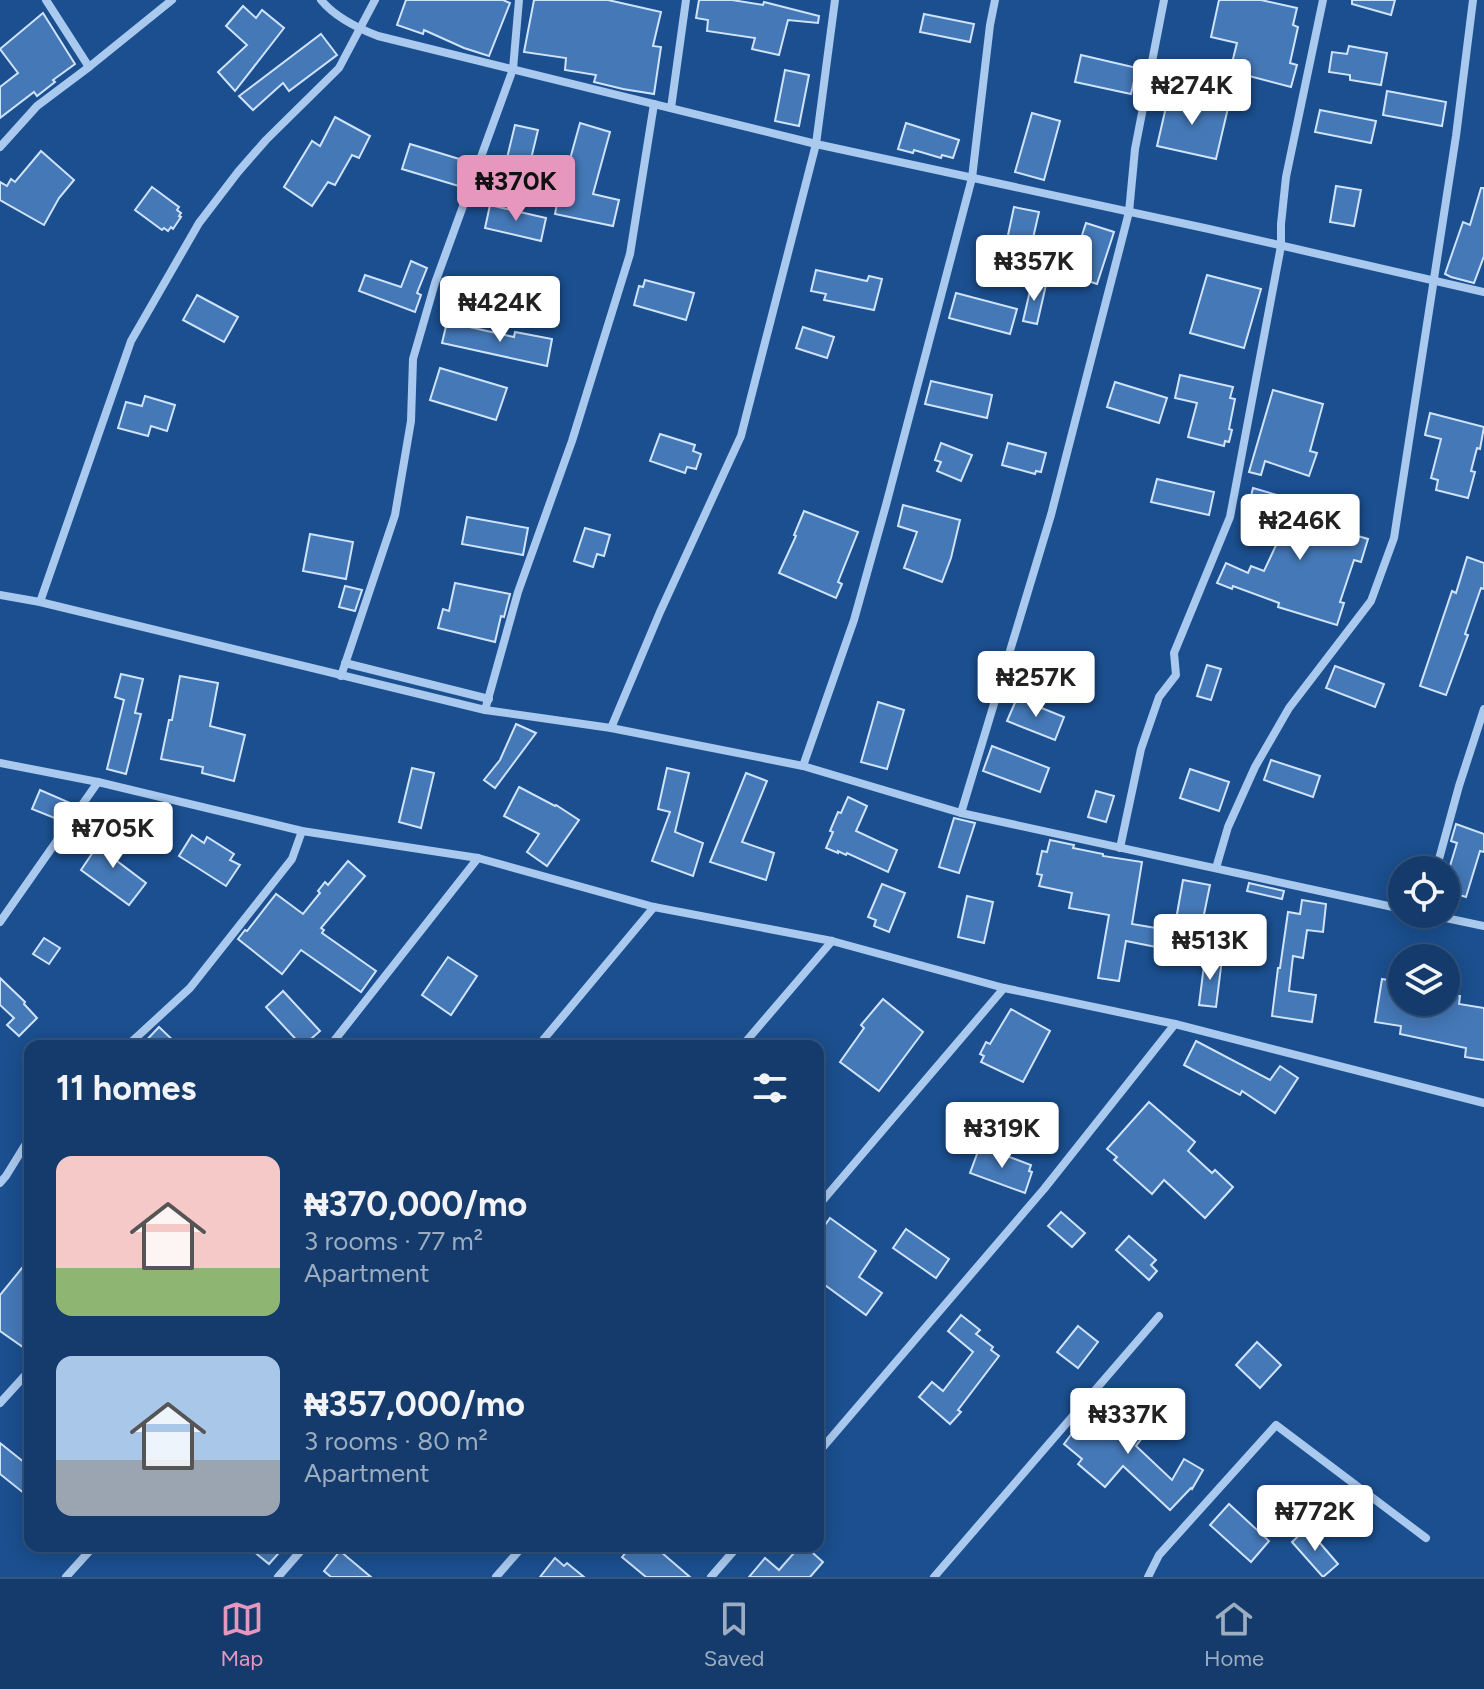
<!DOCTYPE html>
<meta charset="utf-8">
<style>
body{margin:0;font-family:Figtree,sans-serif;background:#1d4271;color:#f1f3f6;height:100vh;display:flex;flex-direction:column;font-size:30px;white-space:nowrap}
*{box-sizing:border-box;margin:0}
p{font-size:26px;color:#9dadc1}
.icon{flex:none;width:44px;height:44px;fill:none;stroke:currentColor;stroke-width:2;stroke-linecap:round;stroke-linejoin:round}
.map{position:relative;flex:1;overflow:hidden}
.drawer{position:absolute;left:24px;top:1040px;width:800px;height:512px;display:flex;flex-direction:column;background:#143b6b;border-radius:16px;box-shadow:0 4px 20px #0003,0 0 0 2px #33557e}
.drawer>*{flex:none}
.controls{position:absolute;left:1388px;top:856px;display:grid;gap:16px}
.controls a{display:grid;place-items:center;width:72px;height:72px;border-radius:50%;background:#143b6b;box-shadow:0 4px 20px #0003,0 0 0 2px #33557e;font-size:40px}
.price{position:absolute;translate:-50% -68px;padding:0 18px;border-radius:8px;background:#fff;color:#222;font-size:26px;line-height:52px;filter:drop-shadow(0 2px 4px #0008)}
.price::after{content:'';position:absolute;left:50%;top:48px;width:24px;height:18px;margin-left:-12px;background:inherit;clip-path:polygon(0 0,100% 0,50% 100%)}
.price.current{background:#e797bd;color:#111}
ul{padding:0;list-style:none}
li{display:flex;align-items:center;gap:24px;height:200px;padding:0 32px}
li span{display:grid;place-items:center;flex:none;width:224px;height:160px;border-radius:16px;color:#555}
li>.icon{margin-inline-start:auto}
span .icon{width:96px;height:96px;fill:#fffc;stroke-width:1}
li b{font-size:34px}
h2{display:flex;justify-content:space-between;align-items:center;height:96px;padding:0 32px;font-size:34px}
.dock{display:flex;justify-content:space-around;align-items:center;height:112px;border-top:2px solid #33557e;background:#143b6b;font-size:22px;color:#9dadc1}
.dock a{display:grid;justify-items:center;gap:4px}
.dock .current{color:#e797bd}
.map>svg:first-child{display:block}
</style>
<div class="map">
<svg width="1484" height="1577" viewBox="0 0 1484 1577">
<rect width="100%" height="100%" fill="#1b4f8f"/>
<g fill="#4478b7" stroke="#cfe3fa" stroke-width="2">
<path d="M406,0H503L510,3L489,56L464,48L424,30L423,34L397,25Z"/>
<path d="M534,0H608L661,12L653,46L661,47L654,94L623,89L594,82L596,75L565,70L566,58L524,52Z"/>
<path d="M699,0H732L763,5L764,2L819,16L818,23L788,20L779,55L752,49L755,38L707,31L708,20L696,18Z"/>
<path d="M1219,0H1261L1297,8L1293,25L1298,27L1290,63L1297,65L1291,87L1230,71L1237,43L1211,37Z"/>
<path d="M1352,0H1395L1391,15L1352,4Z"/>
<path d="M243,6L256,18L262,10L284,28L235,91L218,72L247,45L226,26Z"/>
<path d="M43,13L75,64L53,80L55,82L37,96L34,92L0,118V87L18,73L0,49Z"/>
<path d="M924,14L974,24L970,42L920,32Z"/>
<path d="M321,34L337,55L289,91L283,83L253,110L239,96Z"/>
<path d="M1349,46L1387,53L1381,85L1350,80V75L1329,72L1332,52L1347,54Z"/>
<path d="M1081,55L1137,68L1131,94L1075,82Z"/>
<path d="M785,70L809,75L799,126L775,121Z"/>
<path d="M1387,91L1446,102L1442,126L1383,115Z"/>
<path d="M1169,94L1228,108L1216,159L1157,146Z"/>
<path d="M1320,110L1376,121L1371,143L1315,132Z"/>
<path d="M1032,113L1060,121L1044,180L1015,172Z"/>
<path d="M335,117L370,136L359,158L352,155L335,185L328,182L312,206L284,187L312,141L320,146Z"/>
<path d="M580,123L610,132L593,194L619,200L613,226L555,214L560,188H562Z"/>
<path d="M906,123L959,140L953,158L942,155L941,158L914,150L913,153L898,149Z"/>
<path d="M515,125L538,130L530,163L507,158Z"/>
<path d="M410,144L469,162L462,187L402,169Z"/>
<path d="M41,151L74,180L59,198L44,225L0,200V182L7,186L11,179L15,182Z"/>
<path d="M1336,186L1361,190L1354,226L1330,222Z"/>
<path d="M152,187L179,207L177,210L181,213L179,216L181,217L173,229L171,227L168,231L164,228L162,230L135,210Z"/>
<path d="M1481,188H1484V256L1474,283L1451,277L1445,274L1463,222L1470,225Z"/>
<path d="M490,205L546,218L541,241L485,228Z"/>
<path d="M1014,207L1039,212L1025,273L1001,268Z"/>
<path d="M1086,223L1114,232L1097,284L1069,275Z"/>
<path d="M411,261L427,268L417,293L421,295L415,312L359,291L365,275L401,287Z"/>
<path d="M816,270L867,281L869,276L882,279L874,310L824,300L826,294L811,291Z"/>
<path d="M1207,275L1261,289L1244,348L1190,333Z"/>
<path d="M645,280L694,293L686,320L634,305L639,286L643,287Z"/>
<path d="M1032,282L1046,285L1037,324L1023,321Z"/>
<path d="M956,293L1017,309L1010,334L949,318Z"/>
<path d="M197,295L238,317L224,342L183,320Z"/>
<path d="M447,322L514,337L515,332L552,339L547,366L442,343Z"/>
<path d="M803,327L834,337L827,358L796,348Z"/>
<path d="M440,368L507,388L496,420L430,400Z"/>
<path d="M1180,375L1233,387L1230,398L1235,399L1229,429L1232,430L1229,442L1225,441L1224,446L1188,437L1197,403L1175,398Z"/>
<path d="M931,381L992,395L987,418L925,404Z"/>
<path d="M1115,382L1167,398L1159,423L1107,407Z"/>
<path d="M1273,390L1323,404L1310,451L1317,453L1309,476L1265,461L1261,475L1249,472Z"/>
<path d="M145,396L175,405L167,431L151,426L148,436L118,428L126,402L142,406Z"/>
<path d="M1430,413L1484,427L1480,449L1477,448L1471,471L1475,472L1468,498L1436,490L1438,480L1431,478L1441,439L1425,435Z"/>
<path d="M660,434L695,445L693,451L701,454L696,469L687,467L685,473L650,461Z"/>
<path d="M941,443L972,455L961,481L937,471L941,462L935,460Z"/>
<path d="M1008,443L1046,453L1041,472L1036,471L1035,474L1002,465Z"/>
<path d="M1157,479L1214,492L1209,515L1151,502Z"/>
<path d="M1253,488L1301,502L1297,518L1368,539L1361,562L1354,560L1340,602L1344,603L1337,625L1278,607L1279,603L1233,586L1232,589L1217,583L1226,563L1248,573L1251,566L1264,571L1285,526L1246,515Z"/>
<path d="M903,505L960,520L951,558L942,582L904,568L917,532L898,526Z"/>
<path d="M804,511L858,532L838,582L842,584L836,598L779,573L796,536L794,535Z"/>
<path d="M467,517L528,528L523,555L462,544Z"/>
<path d="M585,528L610,535L604,556L597,554L593,567L574,561Z"/>
<path d="M310,534L353,542L346,579L303,571Z"/>
<path d="M1467,557L1484,563V589L1481,588L1465,634L1468,635L1446,695L1420,686L1452,591L1456,593Z"/>
<path d="M455,583L510,594L504,617L501,616L495,642L438,628L443,609L449,611Z"/>
<path d="M345,586L362,590L355,611L339,607Z"/>
<path d="M1032,656L1083,678L1076,695L1025,674Z"/>
<path d="M1207,665L1221,669L1211,700L1197,696Z"/>
<path d="M1335,666L1384,684L1375,707L1326,688Z"/>
<path d="M121,674L143,679L135,713L141,714L126,774L107,769L124,700L115,697Z"/>
<path d="M180,676L218,683L210,726L245,735L234,781L202,773L203,767L161,759L169,720H172Z"/>
<path d="M1017,698L1064,717L1055,740L1007,721Z"/>
<path d="M878,702L904,710L887,769L861,762Z"/>
<path d="M516,724L536,733L495,788L484,780L500,760Z"/>
<path d="M992,746L1049,768L1040,792L983,771Z"/>
<path d="M1271,760L1320,776L1313,797L1264,780Z"/>
<path d="M412,768L434,773L421,828L399,822Z"/>
<path d="M667,768L689,773L675,832L703,843L693,876L652,861L670,812L658,809Z"/>
<path d="M1190,769L1229,782L1219,811L1180,798Z"/>
<path d="M746,773L767,781L742,842L774,853L766,880L710,862Z"/>
<path d="M519,787L555,806L556,805L579,820L547,866L527,852L539,834L504,816Z"/>
<path d="M40,790L70,803L62,821L32,809Z"/>
<path d="M1096,791L1114,796L1106,822L1088,817Z"/>
<path d="M848,797L867,806L856,831L897,850L888,872L847,853L846,855L838,851V853L826,848L833,832L830,831L838,812L841,813Z"/>
<path d="M954,818L975,823L959,873L939,867Z"/>
<path d="M1456,824L1484,834V852L1480,851L1466,897L1446,891V879L1457,843L1451,841Z"/>
<path d="M106,833L127,847L117,861L146,883L129,905L81,870Z"/>
<path d="M192,835L204,843L207,837L234,854L230,860L240,865L226,886L179,856Z"/>
<path d="M1050,840L1074,845L1073,848L1103,854V856L1142,862L1132,924L1174,931L1183,880L1210,885L1201,929L1196,928L1193,956L1171,954V950L1126,941L1119,981L1098,978L1109,915L1069,908L1072,893L1039,886L1042,875L1037,874L1042,851L1047,852Z"/>
<path d="M348,861L365,876L321,928L324,930L322,933L376,971L361,992L301,950L282,974L238,939L245,930L247,931L276,894L303,914L320,893L318,891L325,882L328,885Z"/>
<path d="M1249,883L1284,891L1282,899L1247,891Z"/>
<path d="M882,884L905,893L889,932L874,926L876,920L868,917Z"/>
<path d="M967,896L993,902L984,943L958,937Z"/>
<path d="M1302,900L1326,904L1323,932L1307,930L1303,958L1293,956L1289,991L1316,995L1312,1022L1272,1016L1278,968H1280L1288,912L1300,914Z"/>
<path d="M44,938L60,948L49,964L33,954Z"/>
<path d="M448,957L477,976L451,1015L422,995Z"/>
<path d="M1205,957L1222,959L1216,1007L1199,1005Z"/>
<path d="M0,978L25,1002L24,1004L37,1018L19,1036L7,1025L14,1018L0,1005Z"/>
<path d="M1382,979L1402,982V1002H1446V993L1460,996L1459,1004L1484,1008V1060L1465,1057L1466,1048L1400,1034L1401,1026L1375,1022Z"/>
<path d="M283,991L320,1031L312,1038L320,1046H302L266,1007Z"/>
<path d="M883,999L923,1032L879,1091L840,1062L864,1028L861,1025Z"/>
<path d="M1011,1009L1050,1031L1023,1082L981,1062L984,1056L980,1054L986,1042L990,1044Z"/>
<path d="M159,1027L179,1046H141Z"/>
<path d="M1196,1041L1270,1080L1280,1066L1298,1078L1275,1113L1242,1091L1240,1095L1184,1065Z"/>
<path d="M1149,1102L1195,1142L1188,1151L1212,1173L1215,1170L1233,1187L1205,1218L1164,1180L1152,1194L1114,1160L1117,1157L1107,1149Z"/>
<path d="M980,1146L1031,1165L1029,1171L1032,1172L1025,1193L970,1173Z"/>
<path d="M1061,1212L1085,1233L1072,1247L1048,1226Z"/>
<path d="M830,1218L876,1251L859,1277L882,1293L866,1315L818,1280V1235Z"/>
<path d="M906,1229L949,1259L936,1278L893,1248Z"/>
<path d="M1129,1236L1156,1260L1151,1265L1157,1271L1149,1280L1116,1250Z"/>
<path d="M22,1268L30,1274V1352L0,1331V1295Z"/>
<path d="M961,1315L980,1330L976,1334L993,1347L991,1350L999,1356L958,1410L961,1412L950,1424L919,1397L932,1382L943,1391L973,1352L948,1331Z"/>
<path d="M1078,1326L1098,1342L1078,1368L1057,1352Z"/>
<path d="M1257,1342L1281,1365L1260,1388L1236,1365Z"/>
<path d="M1116,1403L1149,1429L1136,1446L1172,1480L1184,1459L1203,1470L1192,1489L1191,1488L1170,1510L1123,1466L1105,1487L1078,1464L1082,1459L1064,1444L1073,1432L1077,1436L1087,1424L1090,1427L1106,1405L1112,1409Z"/>
<path d="M0,1443L30,1467V1498L0,1474Z"/>
<path d="M1229,1504L1269,1541L1251,1562L1210,1525Z"/>
<path d="M1307,1528L1338,1564L1323,1577L1292,1542Z"/>
<path d="M247,1546H285L269,1564Z"/>
<path d="M631,1546H654L690,1577H646L622,1557Z"/>
<path d="M800,1546H805L823,1562L810,1577H749L765,1558L779,1570Z"/>
<path d="M340,1551L371,1577H331L324,1571Z"/>
<path d="M555,1558L564,1566L567,1563L584,1577H540Z"/>
</g>
<g fill="none" stroke-linecap="round" stroke-linejoin="round">
<g stroke="#a9c9ee" stroke-width="8">
<path d="M46,0L89,67"/>
<path d="M321,0C335,17 357,28 378,36L816,144L1209,229L1484,292"/>
<path d="M671,108L686,0"/>
<path d="M0,147L37,106L89,67L172,0"/>
<path d="M0,595L40,602L485,710L611,728L803,766L961,813L1402,909"/>
<path d="M40,602L131,341L199,223L238,172L266,140L339,68L375,0"/>
<path d="M345,663L489,699"/>
<path d="M341,676L395,515L411,421L413,359L435,283L513,69L519,0"/>
<path d="M485,710L518,592L572,441L630,254L654,104"/>
<path d="M611,728L660,612L741,436L816,144L835,0"/>
<path d="M0,763L98,782L302,831L478,858L654,907L832,941L1004,988L1175,1024L1484,1103"/>
<path d="M803,766L854,620L886,505L972,178L990,25L995,0"/>
<path d="M961,813L1051,515L1129,212L1135,149L1164,0"/>
<path d="M1120,848L1141,749L1159,697L1176,675L1174,653L1230,517L1281,246V224L1286,177L1323,0"/>
<path d="M1216,868L1228,827L1255,767L1289,708L1371,601L1394,538L1456,136L1473,0"/>
<path d="M1436,870L1459,786L1484,709"/>
<path d="M1427,914L1484,926"/>
<path d="M0,922L98,782"/>
<path d="M127,1046L190,988L292,859L302,831"/>
<path d="M330,1046L478,858"/>
<path d="M538,1046L654,907"/>
<path d="M742,1046L832,941"/>
<path d="M0,1183L6,1176L30,1137"/>
<path d="M818,1206L1004,988"/>
<path d="M0,1403L30,1370"/>
<path d="M818,1453L1044,1189L1175,1024"/>
<path d="M66,1577L94,1546"/>
<path d="M278,1577L305,1546"/>
<path d="M496,1577L523,1546"/>
<path d="M711,1577L738,1546"/>
<path d="M934,1577L1159,1316"/>
<path d="M1148,1577L1159,1555L1276,1425L1426,1538"/>
</g>
</g>
</svg>
<div class="controls">
<a><svg class="icon" aria-label="locate" viewBox="0 0 24 24"><circle cx="12" cy="12" r="6"/><path d="M12 2v4M12 18v4M2 12h4M18 12h4"/></svg></a>
<a><svg class="icon" aria-label="layers" viewBox="0 0 24 24"><path d="M12 4l9 5-9 5-9-5zM3 14l9 5 9-5"/></svg></a>
</div>
<b class="price" style="left:1192px;top:127px">₦274K</b>
<b class="price current" style="left:516px;top:223px">₦370K</b>
<b class="price" style="left:1034px;top:303px">₦357K</b>
<b class="price" style="left:500px;top:344px">₦424K</b>
<b class="price" style="left:1300px;top:562px">₦246K</b>
<b class="price" style="left:1036px;top:719px">₦257K</b>
<b class="price" style="left:113px;top:870px">₦705K</b>
<b class="price" style="left:1210px;top:982px">₦513K</b>
<b class="price" style="left:1002px;top:1170px">₦319K</b>
<b class="price" style="left:1128px;top:1456px">₦337K</b>
<b class="price" style="left:1315px;top:1553px">₦772K</b>
<section class="drawer">
<h2>11 homes<svg class="icon" aria-label="filters" viewBox="0 0 24 24"><path d="M4 7h16M4 17h16"/><circle cx="9" cy="7" r="2"/><circle cx="15" cy="17" r="2"/></svg></h2>
<ul>
<li><span style="background:linear-gradient(#f6c9c9 70%,#8fb573 0)"><svg class="icon" aria-label="home" viewBox="0 0 24 24"><path d="M3 11l9-7 9 7M6 9v11h12V9"/></svg></span><div><b>₦370,000/mo</b><p>3 rooms · 77 m²</p><p>Apartment</p></div></li>
<li><span style="background:linear-gradient(#a9c7e8 65%,#9aa5b1 0)"><svg class="icon" aria-label="home" viewBox="0 0 24 24"><path d="M3 11l9-7 9 7M6 9v11h12V9"/></svg></span><div><b>₦357,000/mo</b><p>3 rooms · 80 m²</p><p>Apartment</p></div></li>
</ul>
</section>
</div>
<nav class="dock">
<a class="current"><svg class="icon" aria-label="map" viewBox="0 0 24 24"><path d="M3 6l6-2 6 2 6-2v14l-6 2-6-2-6 2zM9 4v14M15 6v14"/></svg>Map</a>
<a><svg class="icon" aria-label="saved" viewBox="0 0 24 24"><path d="M7 4h10v16l-5-4-5 4z"/></svg>Saved</a>
<a><svg class="icon" aria-label="home" viewBox="0 0 24 24"><path d="M3 11l9-7 9 7M6 9v11h12V9"/></svg>Home</a>
</nav>
